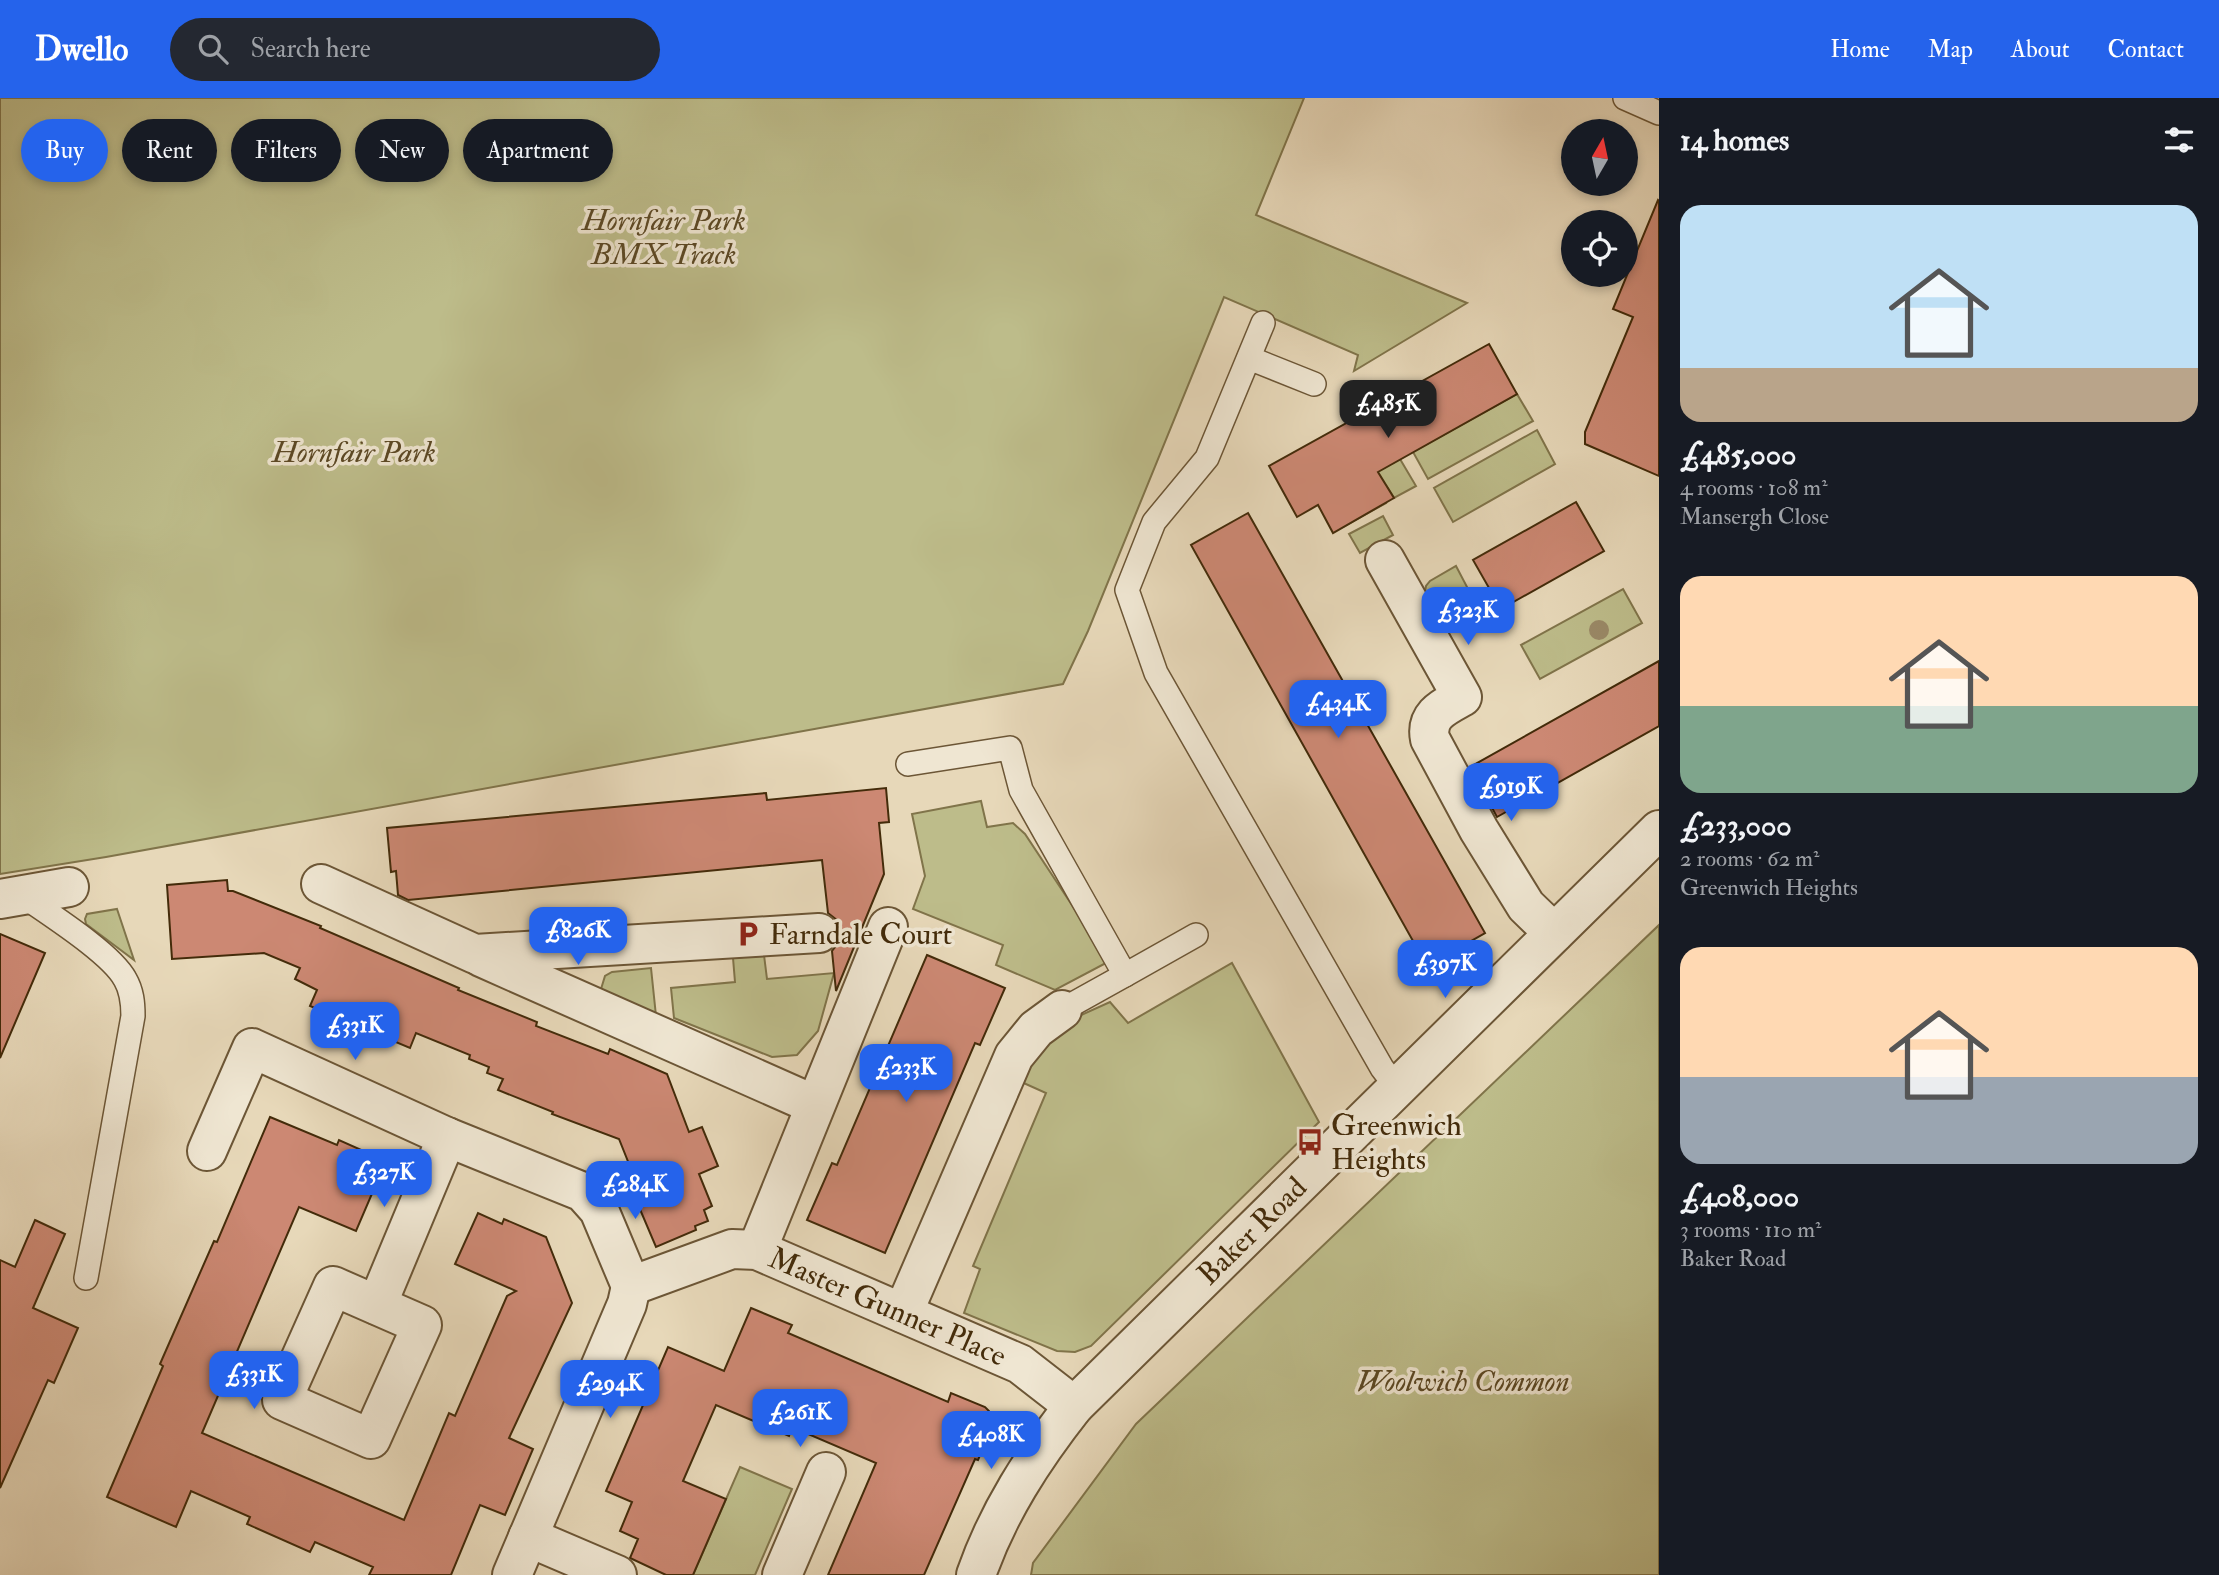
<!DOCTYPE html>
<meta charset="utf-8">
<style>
body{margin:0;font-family:"IM FELL Double Pica",serif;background:#242831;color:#f1f3f6;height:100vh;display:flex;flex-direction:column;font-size:26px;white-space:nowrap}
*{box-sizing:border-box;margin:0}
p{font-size:23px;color:#9ea1a6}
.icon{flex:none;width:38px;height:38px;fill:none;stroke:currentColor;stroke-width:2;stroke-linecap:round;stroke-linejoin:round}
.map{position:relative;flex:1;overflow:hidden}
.details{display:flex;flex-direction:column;background:#171b24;width:560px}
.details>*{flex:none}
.top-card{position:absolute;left:21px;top:21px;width:665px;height:63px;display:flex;gap:14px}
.needle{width:46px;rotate:9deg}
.buttons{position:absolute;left:1561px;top:21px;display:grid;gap:14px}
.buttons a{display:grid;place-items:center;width:77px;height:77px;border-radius:50%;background:#171b24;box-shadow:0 4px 10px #0003;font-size:35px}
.price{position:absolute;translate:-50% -60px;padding:0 16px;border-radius:14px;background:#2563eb;color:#fff;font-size:23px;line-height:46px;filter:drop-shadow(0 2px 4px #0008)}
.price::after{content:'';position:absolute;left:50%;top:42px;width:21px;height:16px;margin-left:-10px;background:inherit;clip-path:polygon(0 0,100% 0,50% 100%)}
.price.selected{background:#222;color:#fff}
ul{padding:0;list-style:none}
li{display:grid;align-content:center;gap:14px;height:371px;padding:0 21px}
li span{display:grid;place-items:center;height:217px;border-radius:21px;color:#555}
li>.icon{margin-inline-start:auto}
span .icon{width:126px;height:126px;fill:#fffc;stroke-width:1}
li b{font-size:30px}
h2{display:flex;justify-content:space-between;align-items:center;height:84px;padding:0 21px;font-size:30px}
.tag{padding:0 24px;border-radius:32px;background:#171b24;box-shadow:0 4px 10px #0003;font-size:24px;line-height:63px}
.tag.selected{background:#2563eb;color:#fff}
header{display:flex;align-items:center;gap:42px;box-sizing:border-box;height:98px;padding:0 35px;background:#2563eb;color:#fff}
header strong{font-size:33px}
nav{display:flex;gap:38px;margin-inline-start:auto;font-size:24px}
.search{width:490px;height:63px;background:#242831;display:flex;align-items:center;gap:18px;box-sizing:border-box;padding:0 24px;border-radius:38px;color:#9ea1a6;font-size:26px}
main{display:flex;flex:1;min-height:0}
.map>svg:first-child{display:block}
</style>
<header>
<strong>Dwello</strong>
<div class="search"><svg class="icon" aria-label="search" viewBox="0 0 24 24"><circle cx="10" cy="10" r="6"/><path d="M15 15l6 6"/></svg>Search here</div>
<nav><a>Home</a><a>Map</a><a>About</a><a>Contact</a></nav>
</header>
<main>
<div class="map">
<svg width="1659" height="1477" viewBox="0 0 1659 1477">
<rect width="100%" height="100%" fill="#e7d8b9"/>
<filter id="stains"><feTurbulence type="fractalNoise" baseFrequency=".00286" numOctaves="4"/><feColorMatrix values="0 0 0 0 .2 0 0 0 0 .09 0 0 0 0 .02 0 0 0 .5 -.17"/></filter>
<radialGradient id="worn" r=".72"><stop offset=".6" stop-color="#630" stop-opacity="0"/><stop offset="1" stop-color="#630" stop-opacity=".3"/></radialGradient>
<g fill="#bdbc8a" stroke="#80744a" stroke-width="2">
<path d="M0,0H1304L1256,117L1467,205L1354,273L1358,257L1224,199L1088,533L1063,586L106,759L0,776Z"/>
<path d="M1517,296L1533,323L1428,381L1413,354Z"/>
<path d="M1537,332L1555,366L1453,424L1434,390Z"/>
<path d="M1400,361L1416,388L1394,400L1387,389L1379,393L1386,405L1343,429L1323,404Z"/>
<path d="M1383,418L1393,437L1360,455L1349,436Z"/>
<path d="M1456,468L1477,508L1451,523L1440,519L1425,493L1426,488L1430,483Z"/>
<path d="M1623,491L1642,525L1540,581L1521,547Z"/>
<path d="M981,703L987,729L1013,725L1025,736L1097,845L1106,865L1055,892L996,867L1003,847L913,811L925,778L912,716Z"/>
<path d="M117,811L134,862L86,826L85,821L87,816Z"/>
<path d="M1659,827V1477H1031L1033,1465L1136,1326Z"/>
<path d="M764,857L767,881L834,875L818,933L797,957L772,959L674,920L671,890L735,884L733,860Z"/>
<path d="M1232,865L1319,1024L1091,1248L1075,1254L1057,1253L964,1215L980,1171L973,1168L1046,995L1017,982L1068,923L1110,904L1128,925Z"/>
<path d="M651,870L656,918L606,898L601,891L605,878L612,874Z"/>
<path d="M740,1369L792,1391L755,1477H693Z"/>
</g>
<g fill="#cc8873" stroke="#432b0a" stroke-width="2">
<path d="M1658,102L1659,103V378L1585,346V334L1633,219L1613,211Z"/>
<path d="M1489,246L1517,296L1378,374L1394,400L1333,435L1318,407L1297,419L1269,368Z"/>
<path d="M1576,404L1604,453L1501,511L1473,462Z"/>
<path d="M1248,415L1485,835L1427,868L1191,447Z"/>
<path d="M1659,563V628L1497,719L1470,669Z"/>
<path d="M886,690L889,724L879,725L884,776L836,893L832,853L839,844L841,833L837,822L828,815L822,762L408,802L398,797L396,773L391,774L387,730L766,695L767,702Z"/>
<path d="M227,782L228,793H233L321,828L320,830L459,890L458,892L537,924L536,928L608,956L610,951L667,976L689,1034L702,1029L718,1068L699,1076L712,1108L704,1112L708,1123L695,1128L696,1132L656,1149L639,1109L645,1106L619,1041L552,1016L553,1014L498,992L503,981L487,975L489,969L469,961L470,957L416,935L410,950L310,908L317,892L295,881L300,870L264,855L172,861L167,787Z"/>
<path d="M0,836L45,855L0,960Z"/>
<path d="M927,857L1005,890L980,947L975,945L885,1155L807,1122L832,1065L837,1067Z"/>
<path d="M270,1019L337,1047L339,1042L386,1063L356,1133L299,1109L202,1335L404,1422L449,1315L455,1318L507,1198L516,1193L455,1166L478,1115L502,1126L504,1121L546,1139L572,1205L509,1340L533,1351L505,1417L480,1407L451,1477H369L373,1469L315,1444L310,1454L247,1426L250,1419L191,1393L176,1429L107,1399L163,1268L160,1266L214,1143L217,1144Z"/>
<path d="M35,1122L65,1136L33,1210L78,1230L54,1285L48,1282L0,1390V1162L15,1169Z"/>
<path d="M751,1210L792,1227L788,1235L948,1304L951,1295L985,1309L989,1313L992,1319L991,1331L978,1362L975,1361L924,1477H828L876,1365L792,1329L789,1338L716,1307L683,1383L726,1401L693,1477H666L630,1460L638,1441L620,1433L632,1404L606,1393L668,1249L724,1273Z"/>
</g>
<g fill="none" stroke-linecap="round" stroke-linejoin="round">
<defs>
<g id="lane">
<path d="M1625,0L1659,15"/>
<path d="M1263,225L1207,360L1154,424L1127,492L1156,575L1382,970L1398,991"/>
<path d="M1249,260L1314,286"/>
<path d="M908,666L1010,650L1021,692L1125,877L1062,912"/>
<path d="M22,797C49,816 111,855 125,881C132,893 133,905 133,918L86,1180"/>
<path d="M1125,877L1196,837"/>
</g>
<g id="street">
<path d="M1385,462L1462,599C1444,609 1425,617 1430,641L1479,732L1526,808L1554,835"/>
<path d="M321,786L475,856L819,835"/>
<path d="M0,801L69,789"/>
<path d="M481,859L815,1007"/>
<path d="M207,1053L252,950L447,1039L583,1094L599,1112L631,1188"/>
<path d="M757,1152L888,829"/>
<path d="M333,1188L422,1227L371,1341L282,1302Z"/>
<path id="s1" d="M631,1188L732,1151L757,1152L1020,1266L1074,1308"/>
<path d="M377,1207L447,1039"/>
<path d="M903,1215L1014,958L1036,931L1062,912"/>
<path d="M528,1439L617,1477"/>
<path d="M512,1477L627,1206L631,1188"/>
<path d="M782,1477L826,1374"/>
<path id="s2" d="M976,1477C998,1414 1033,1360 1074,1308L1659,732"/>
</g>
</defs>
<use href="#lane" stroke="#6c5636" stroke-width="26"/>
<use href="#street" stroke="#6c5636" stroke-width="42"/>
<use href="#lane" stroke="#efe6d2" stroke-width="23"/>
<use href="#street" stroke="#efe6d2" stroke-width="38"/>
</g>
<circle fill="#9a8967" cx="1599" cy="532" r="10"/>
<defs>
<symbol id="parking-bare" viewBox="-9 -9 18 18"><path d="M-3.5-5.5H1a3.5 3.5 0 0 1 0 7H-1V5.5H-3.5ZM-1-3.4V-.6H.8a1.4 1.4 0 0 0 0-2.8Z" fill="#8f2418" stroke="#efe6d2" stroke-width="2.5" paint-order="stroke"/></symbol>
<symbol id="bus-bare" viewBox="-9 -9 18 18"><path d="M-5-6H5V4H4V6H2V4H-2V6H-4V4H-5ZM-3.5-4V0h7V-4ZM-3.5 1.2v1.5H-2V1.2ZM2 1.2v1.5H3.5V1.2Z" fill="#8f2418" stroke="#efe6d2" stroke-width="2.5" paint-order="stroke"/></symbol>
</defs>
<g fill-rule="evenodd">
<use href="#parking-bare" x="729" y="817" width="38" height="38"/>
<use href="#bus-bare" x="1291" y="1025" width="38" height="38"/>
</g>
<g text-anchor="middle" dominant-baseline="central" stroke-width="7" stroke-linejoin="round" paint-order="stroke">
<g font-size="30" font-style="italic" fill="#5b4824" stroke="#efe6d2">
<text x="664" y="122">Hornfair Park<tspan x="664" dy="34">BMX Track</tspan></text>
<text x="354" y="354">Hornfair Park</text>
<text x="1463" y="1283">Woolwich Common</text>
</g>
<g font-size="30" fill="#432b0a" stroke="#efe6d2" text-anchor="start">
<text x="769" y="836">Farndale Court</text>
<text x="1331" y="1027">Greenwich<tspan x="1331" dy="34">Heights</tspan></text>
</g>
<g font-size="30" fill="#432b0a" stroke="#efe6d2">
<text stroke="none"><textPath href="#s2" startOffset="446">Baker Road</textPath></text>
<text stroke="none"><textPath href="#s1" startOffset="275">Master Gunner Place</textPath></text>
</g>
</g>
<rect width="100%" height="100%" filter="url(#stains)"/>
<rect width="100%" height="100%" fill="url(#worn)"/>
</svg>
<div class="buttons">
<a><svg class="needle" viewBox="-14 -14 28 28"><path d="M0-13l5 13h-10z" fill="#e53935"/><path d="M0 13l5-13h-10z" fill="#9ea1a6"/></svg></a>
<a><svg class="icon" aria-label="locate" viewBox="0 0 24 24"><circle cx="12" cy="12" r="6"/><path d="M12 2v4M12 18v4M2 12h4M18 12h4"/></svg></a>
</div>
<b class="price selected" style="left:1388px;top:342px">£485K</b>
<b class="price" style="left:1468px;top:549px">£323K</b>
<b class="price" style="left:1338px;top:642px">£434K</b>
<b class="price" style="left:1511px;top:725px">£919K</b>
<b class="price" style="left:578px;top:869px">£826K</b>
<b class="price" style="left:1445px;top:902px">£397K</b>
<b class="price" style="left:355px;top:964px">£331K</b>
<b class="price" style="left:906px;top:1006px">£233K</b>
<b class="price" style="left:384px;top:1111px">£327K</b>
<b class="price" style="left:635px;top:1123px">£284K</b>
<b class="price" style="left:254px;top:1313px">£331K</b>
<b class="price" style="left:610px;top:1322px">£294K</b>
<b class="price" style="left:800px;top:1351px">£261K</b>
<b class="price" style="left:991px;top:1373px">£408K</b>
<div class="top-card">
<a class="tag selected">Buy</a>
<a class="tag">Rent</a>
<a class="tag">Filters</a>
<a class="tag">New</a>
<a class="tag">Apartment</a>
</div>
</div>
<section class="details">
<h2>14 homes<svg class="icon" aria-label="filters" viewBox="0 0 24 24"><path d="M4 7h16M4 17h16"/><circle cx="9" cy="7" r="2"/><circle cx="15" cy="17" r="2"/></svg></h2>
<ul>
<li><span style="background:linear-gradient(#bfe0f5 75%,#b9a48a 0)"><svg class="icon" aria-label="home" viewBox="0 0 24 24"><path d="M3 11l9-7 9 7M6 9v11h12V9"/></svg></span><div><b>£485,000</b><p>4 rooms · 108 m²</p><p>Mansergh Close</p></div></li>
<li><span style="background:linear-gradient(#ffd9b3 60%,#7fa58c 0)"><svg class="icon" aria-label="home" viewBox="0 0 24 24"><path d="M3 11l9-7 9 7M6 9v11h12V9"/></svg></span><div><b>£233,000</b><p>2 rooms · 62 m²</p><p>Greenwich Heights</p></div></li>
<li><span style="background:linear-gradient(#ffd9b3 60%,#9aa5b1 0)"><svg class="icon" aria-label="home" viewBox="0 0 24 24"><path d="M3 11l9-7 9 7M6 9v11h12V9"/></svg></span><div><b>£408,000</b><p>3 rooms · 110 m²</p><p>Baker Road</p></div></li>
</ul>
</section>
</main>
